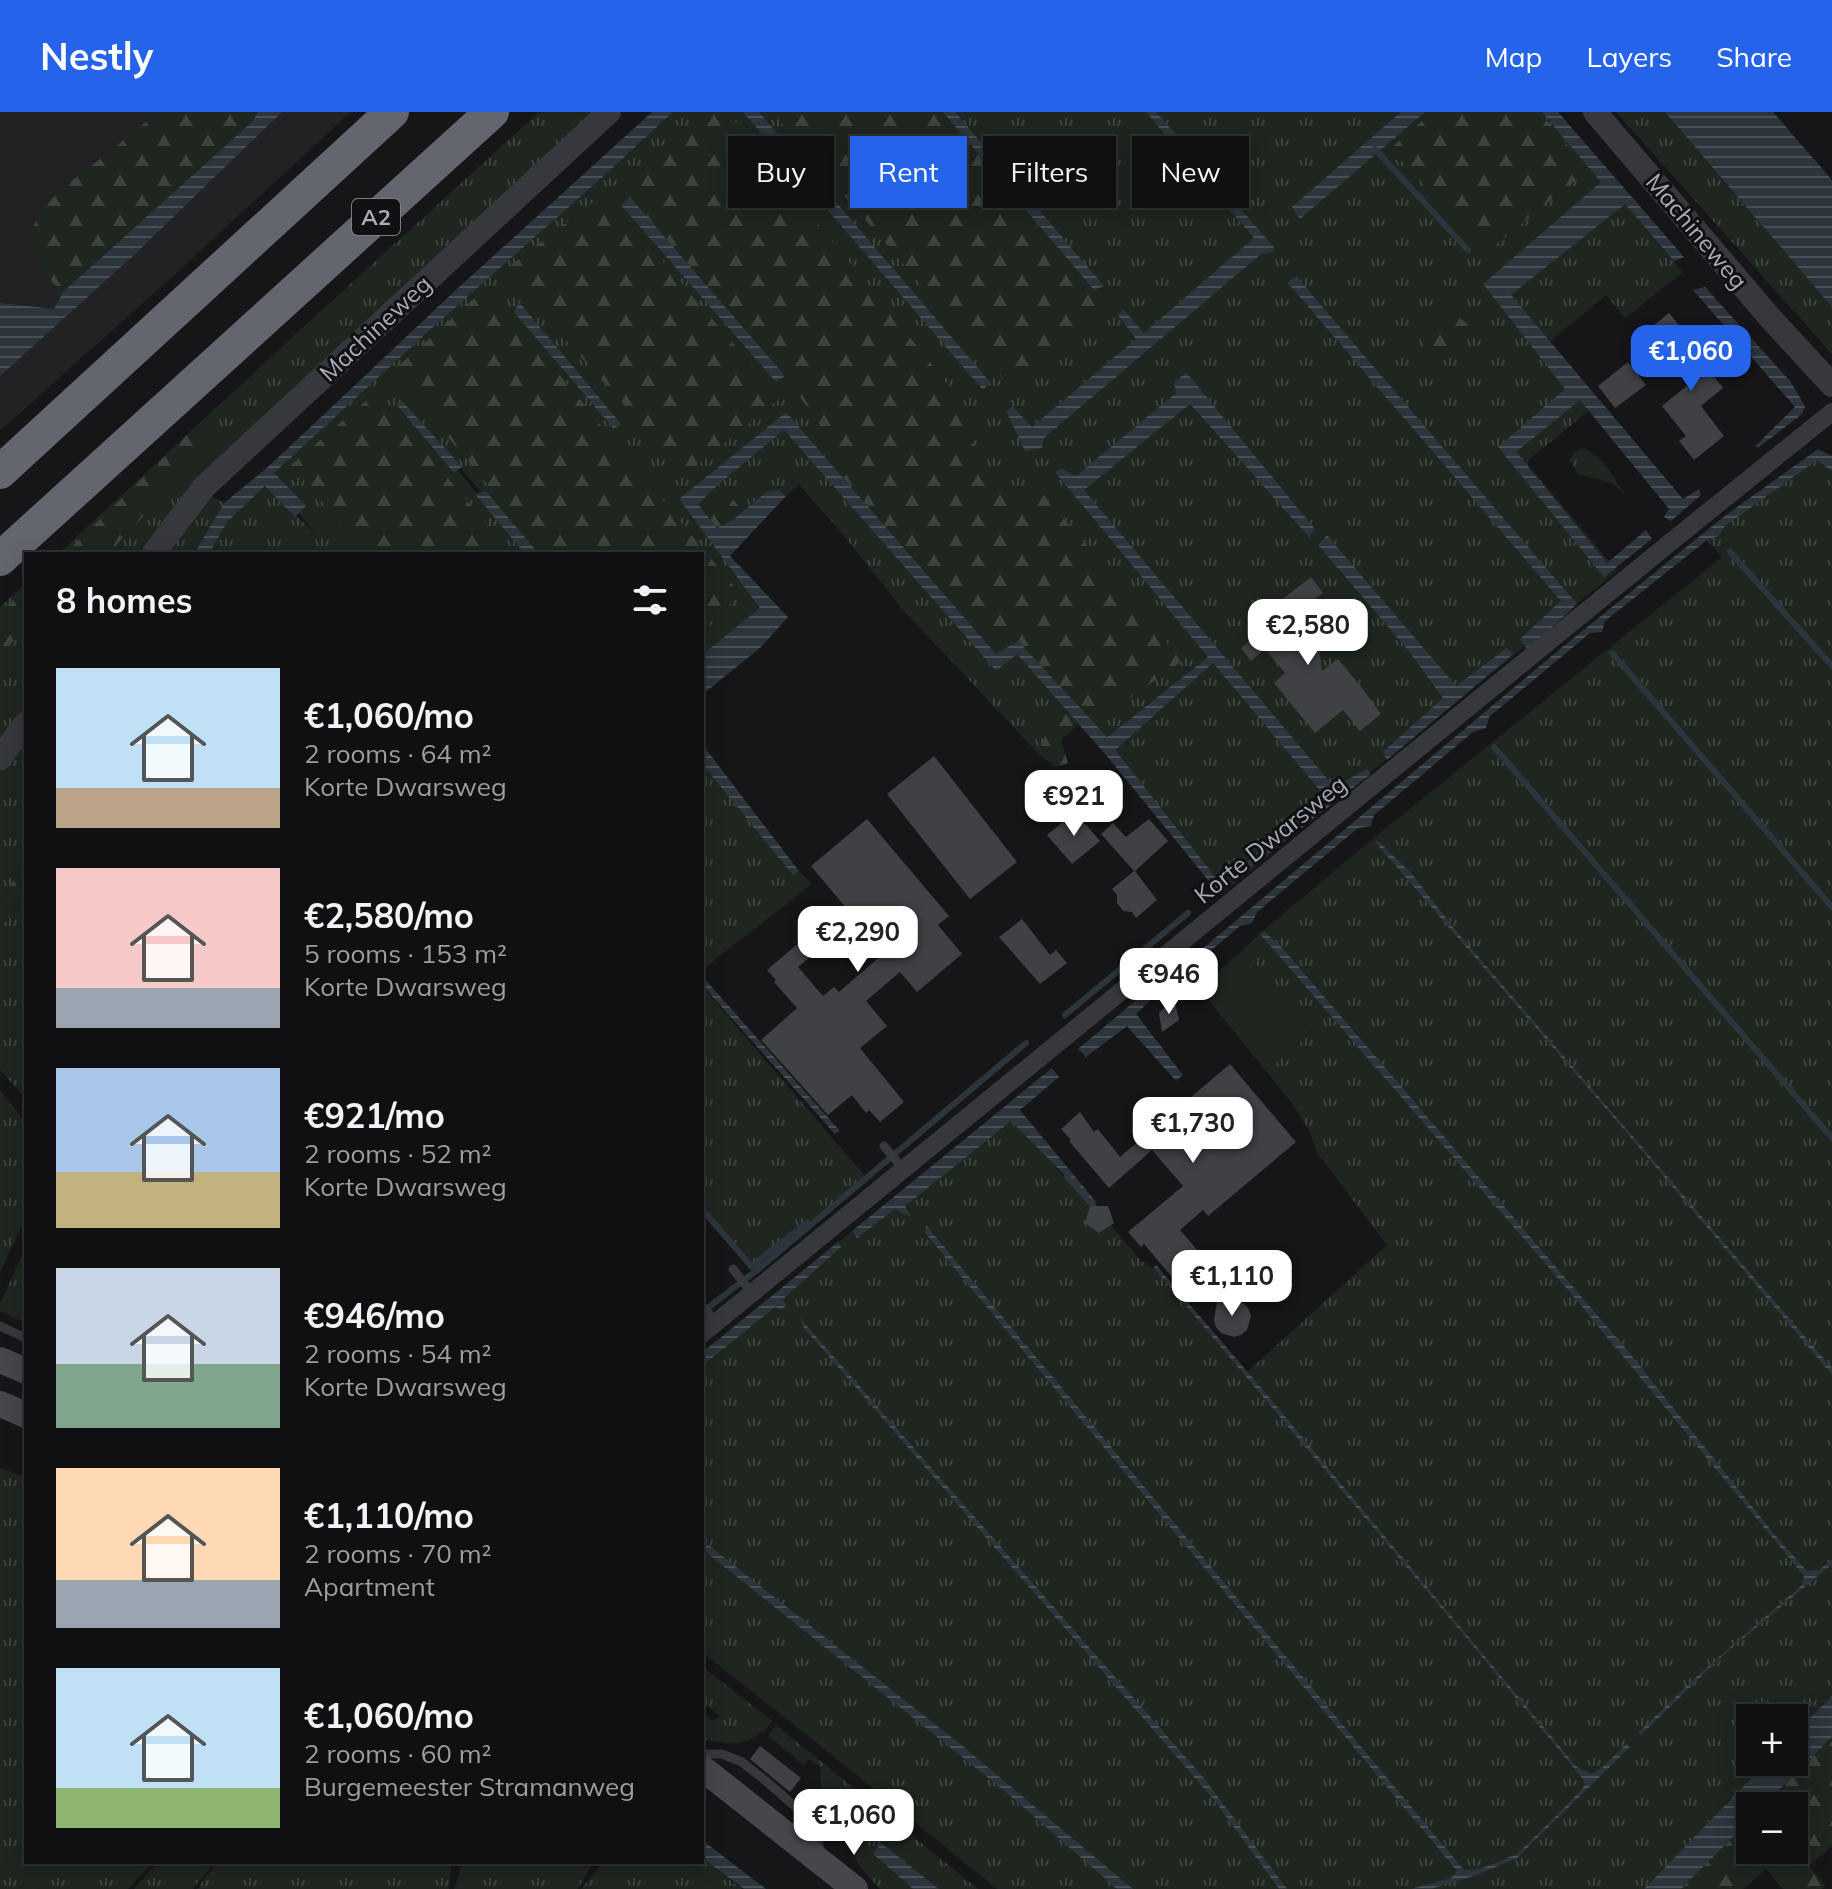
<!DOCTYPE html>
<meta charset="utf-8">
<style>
body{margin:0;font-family:Mulish,sans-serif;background:#1e1e20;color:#f1f3f6;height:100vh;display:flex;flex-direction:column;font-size:30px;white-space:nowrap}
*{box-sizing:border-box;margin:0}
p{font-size:26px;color:#9c9d9f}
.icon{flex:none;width:44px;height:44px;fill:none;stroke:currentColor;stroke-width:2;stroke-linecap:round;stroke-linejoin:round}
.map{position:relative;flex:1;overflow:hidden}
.side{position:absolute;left:24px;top:440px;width:680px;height:1312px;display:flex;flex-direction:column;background:#101012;border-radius:0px;box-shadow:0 4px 20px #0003,0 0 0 2px #303032}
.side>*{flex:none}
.banner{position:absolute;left:728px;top:24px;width:760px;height:72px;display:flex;gap:16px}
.fabs{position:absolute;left:1736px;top:1592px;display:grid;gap:16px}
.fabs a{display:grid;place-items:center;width:72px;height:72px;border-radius:0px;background:#101012;box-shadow:0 4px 20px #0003,0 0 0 2px #303032;font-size:40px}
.price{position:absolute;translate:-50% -68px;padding:0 18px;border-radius:16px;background:#fff;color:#222;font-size:26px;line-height:52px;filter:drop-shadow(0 2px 4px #0008)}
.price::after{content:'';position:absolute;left:50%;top:48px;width:24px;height:18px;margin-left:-12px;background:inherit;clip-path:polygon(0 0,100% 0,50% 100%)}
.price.active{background:#2563eb;color:#fff}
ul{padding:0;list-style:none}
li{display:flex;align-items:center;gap:24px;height:200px;padding:0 32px}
li span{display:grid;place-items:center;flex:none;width:224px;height:160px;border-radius:0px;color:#555}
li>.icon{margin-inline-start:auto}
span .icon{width:96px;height:96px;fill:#fffc;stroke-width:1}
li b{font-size:34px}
h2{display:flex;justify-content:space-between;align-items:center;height:96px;padding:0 32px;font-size:34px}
.pill{padding:0 28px;border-radius:0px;background:#101012;box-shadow:0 4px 20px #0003,0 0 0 2px #303032;font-size:28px;line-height:72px}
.pill.active{background:#2563eb;color:#fff}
header{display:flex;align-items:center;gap:48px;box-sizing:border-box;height:112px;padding:0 40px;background:#2563eb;color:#fff}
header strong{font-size:38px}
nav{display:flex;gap:44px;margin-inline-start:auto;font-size:28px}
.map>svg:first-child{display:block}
</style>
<header>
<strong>Nestly</strong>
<nav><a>Map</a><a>Layers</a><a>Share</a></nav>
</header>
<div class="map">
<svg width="1832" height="1777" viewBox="0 0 1832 1777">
<defs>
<pattern id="grass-tufts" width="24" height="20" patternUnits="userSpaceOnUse" patternTransform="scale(2)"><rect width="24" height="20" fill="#1e261f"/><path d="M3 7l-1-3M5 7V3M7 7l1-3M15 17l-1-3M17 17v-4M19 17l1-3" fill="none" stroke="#3c433d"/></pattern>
<pattern id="forest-firs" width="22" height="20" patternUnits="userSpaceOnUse" patternTransform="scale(2)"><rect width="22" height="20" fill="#1e261f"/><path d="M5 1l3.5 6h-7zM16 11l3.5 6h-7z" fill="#3c433d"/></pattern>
<pattern id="water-rules" width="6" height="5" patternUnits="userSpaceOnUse" patternTransform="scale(2)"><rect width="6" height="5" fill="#2c353c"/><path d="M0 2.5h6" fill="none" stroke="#485056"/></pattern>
</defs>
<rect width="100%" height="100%" fill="#161618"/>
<path fill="#222225" d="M0,0H351L173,164L0,319Z"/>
<g fill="url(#grass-tufts)" fill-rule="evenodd">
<path d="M539,0H600L164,409L137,442H58L298,220Z"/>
<path d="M673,0H1548L1683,160L1625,206L1606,183L1541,237L1592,296L1526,350L1617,459L1219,784L1114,637L1199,552L1106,625L820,314L808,325L786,300L679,387L761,496L702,543V442H536L400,287L526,442H209L227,410L265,374L318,424L263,359L606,62ZM1185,261L1314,416L1309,424L1190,292L1175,272Z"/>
<path d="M1616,0H1665L1832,195V242Z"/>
<path d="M784,318L996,559L1017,541L1056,586L1039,642L904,499L835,413L799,373L786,384L779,378L766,380L743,399L719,372Z"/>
<path d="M1582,336C1603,343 1613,365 1625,382L1612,371L1578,362L1570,348L1574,340Z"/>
<path d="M1812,341L1832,358V1584L1794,1622V1606H1750V1650H1767L1644,1777H997L832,1643L702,1540V1240L1005,996L1090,1096L1094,1093L1141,1149L1154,1156L1457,1515L1582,1666L1585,1672L1599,1657L1591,1662L1577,1655L1247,1260L1387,1133L1318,1042L1309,1018L1292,991L1266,959L1312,919L1243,838L1258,823L1370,729L1722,445L1706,427Z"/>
<path d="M212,384L224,391L194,442H162Z"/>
<path d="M26,471V596L0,630V495Z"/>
<path d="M26,622V749L0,790V656Z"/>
<path d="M702,652L793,763L799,759L812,772L702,858Z"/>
<path d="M26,784V987L0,958V815Z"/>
<path d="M702,874L869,1069L754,1161L702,1100Z"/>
<path d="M0,978L26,1011V1105L0,1160Z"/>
<path d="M26,1135V1212L0,1199V1191Z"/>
<path d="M0,1356L26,1365V1750H153L128,1777H0Z"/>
<path d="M702,1554L772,1609L764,1620L761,1619C745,1637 723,1631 702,1627V1600L712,1608L721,1605L702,1590Z"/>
<path d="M776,1613L978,1777H939L881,1732L873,1743L913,1777H880L860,1755L848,1732L822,1693L820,1655L809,1647L804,1653L768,1624Z"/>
<path d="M702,1747L742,1777H581L604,1750H702Z"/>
<path d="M158,1750H215L193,1777H134Z"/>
<path d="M217,1750H453L451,1756L449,1777H197Z"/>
<path d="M463,1750H593L578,1777H454Z"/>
</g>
<g fill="url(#forest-firs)">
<path d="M158,0H258L253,9L63,180C45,166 24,135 35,111C48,84 78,64 100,47C120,31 139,16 158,0Z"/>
<path d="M708,0H728L974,305L973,340L1015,385L1039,377L1182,549L1094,612L1019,529L996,542L808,325L820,313L785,264L630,85L626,69Z"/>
<path d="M772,0H941L1111,197L1015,281Z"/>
<path d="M1433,0H1540L1588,58L1488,139L1390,37Z"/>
<path d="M604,81L780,286L686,362L504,159Z"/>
<path d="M487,175L741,483L702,518V442H545L393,259Z"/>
<path d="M1452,199L1468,213L1464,225L1443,238L1423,235L1424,215L1433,208Z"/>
<path d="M375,281L513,442H365L291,353Z"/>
<path d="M211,317L217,325L108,442H64L189,321Z"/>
<path d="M719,372L743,399L734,407L717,416L698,392Z"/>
<path d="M26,476V518L0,541V500Z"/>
<path d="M1056,586L1078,612L1061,628L1068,651L1055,655L1039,642Z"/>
<path d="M26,749V784L0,815V790Z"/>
<path d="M1832,1625V1734L1809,1754L1825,1773L1822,1777H1783L1766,1757L1743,1777H1681L1750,1708V1738H1794V1694H1763Z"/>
</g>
<path fill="#1e261f" d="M1243,838L1312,919L1266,959L1199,876Z"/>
<g fill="url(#water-rules)">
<path d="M258,0H282L134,143L0,264V191L54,197L63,180L253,9Z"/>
<path d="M652,0H673L606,62L432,216L274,361L306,394L295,405L265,374L227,410L209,442H194L224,391L268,355L458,176Z"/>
<path d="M743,0H759L990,270L983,278Z"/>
<path d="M943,0H955L1104,174L1094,178Z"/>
<path d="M1146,0H1156L1274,135L1273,140L1261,142L1044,326L1042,336L1025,339L1006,299L1013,295L1032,315L1136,227L1118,203L1123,197L1144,221L1254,126Z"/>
<path d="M1401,0H1425L1300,107L1292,95Z"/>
<path d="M1542,0H1558L1684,145L1674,149L1625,92L1511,183L1683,387L1699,377L1701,383L1671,409L1664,405L1669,397L1580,288L1516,340L1607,451L1646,418L1652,427L1604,465L1498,335L1565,277L1483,172L1601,70Z"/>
<path d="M1665,0H1773L1832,68V195Z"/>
<path d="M630,85L785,264L776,270L621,93Z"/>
<path d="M1297,165L1577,492L1528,538L1520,527L1561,489L1287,170Z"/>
<path d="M1705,175L1790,269L1805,294L1802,302L1759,335L1755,334L1795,295L1693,178Z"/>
<path d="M519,190L622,313L613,316L514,200Z"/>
<path d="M1186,260L1315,417L1309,425L1190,292L1084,378L1334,675L1367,657L1371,662L1244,760L1241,755L1323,682L1213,551L1115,638L1217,767L1223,770L1228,767L1230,771L1217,781L1212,773L1106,643L1017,542L996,559L784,318L719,372L698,392L717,416L734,407L766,380L779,378L786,384L730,444L788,505L761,535L702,583V543L760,496L679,387L786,300L996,542L1018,529L1107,625L1208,545L1055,360L1062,357L1076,364L1176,281L1174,271Z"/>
<path d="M402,289L462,355L454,361L397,293Z"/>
<path d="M1818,337L1832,344V359L1817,348L1725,414L1718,424L1707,428L1605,509L1602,520L1590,521L1489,605L1486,616L1473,620L1374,703L1371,714L1358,716L1257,800L1252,811L1240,814L1190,856L1189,848L1560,537L1726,403Z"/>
<path d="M486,379L539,442H525L475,382Z"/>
<path d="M1327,423L1456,574L1507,536L1513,542L1387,648L1383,640L1443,586L1408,538L1318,433Z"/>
<path d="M702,632L799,759L793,763L702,652Z"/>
<path d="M1378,729L1412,762L1452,814L1832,1256V1263L1626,1020L1375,730Z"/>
<path d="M1264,820L1279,832L1628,1239L1775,1423L1807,1459L1819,1458L1832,1448V1452L1720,1546L1641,1623L1638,1621L1695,1566L1802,1473L1804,1464L1569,1179L1260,822Z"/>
<path d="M702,864L840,1019L835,1022L702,873Z"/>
<path d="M1159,869L1163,876L1136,902L1183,963L1176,969L1127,914L1086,945L1078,937Z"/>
<path d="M1052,956L1059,965L1020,998L1096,1090L1094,1093L1011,1009L905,1094L911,1104L905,1103L895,1097L857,1126L852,1119Z"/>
<path d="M926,1113L1464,1758L1480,1757L1517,1742L1567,1693L1585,1673L1582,1666L1457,1515L1154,1156L1156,1153L1269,1285L1577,1655L1591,1662L1603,1655L1626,1632L1630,1635L1517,1746L1477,1763L1431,1777H1411L1451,1766L1457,1759L925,1121Z"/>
<path d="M838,1130L841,1135L783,1187L786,1194L781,1198L775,1195L702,1254V1241Z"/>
<path d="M799,1205L1203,1665L1287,1777H1279L1215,1689L804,1216Z"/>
<path d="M702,1428L960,1632L1133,1777H1117L1006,1680L702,1437Z"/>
<path d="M1832,1584V1625L1763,1694H1750V1708L1681,1777H1644L1767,1650H1794V1622Z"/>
<path d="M702,1728L766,1777H744L702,1746Z"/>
<path d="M881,1731L939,1777H913L873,1742Z"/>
</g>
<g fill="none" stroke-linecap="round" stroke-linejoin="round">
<g stroke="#2c353c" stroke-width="6">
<path d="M1375,37L1468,138"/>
<path d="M1730,440L1832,554"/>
<path d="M1612,541L1832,795"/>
<path d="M1494,635L1832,1026"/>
<path d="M1065,903L1188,801"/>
<path d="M1067,1065L1094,1095"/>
<path d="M702,1097L751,1154L807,1111"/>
<path d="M705,1198L761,1155L1026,931"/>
</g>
</g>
<g fill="#404145">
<path d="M1669,201L1688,224L1685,226L1723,276L1701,294L1724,324L1694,348L1679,329L1686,324L1662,294L1695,267L1654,213Z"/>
<path d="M1628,250L1646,273L1615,296L1598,274Z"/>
<path d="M1311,465L1323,481L1279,515L1318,528L1322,559L1338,547L1365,580L1381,602L1360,619L1343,598L1315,621L1274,571L1285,561L1265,537L1251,549L1241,536L1259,521L1248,514Z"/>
<path d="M934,644L1017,750L970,787L887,682Z"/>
<path d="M1075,700L1100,729L1072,752L1047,723Z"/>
<path d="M867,707L949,804L938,813L962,842L917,880L900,860L866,889L887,914L860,936L904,990L880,1010L869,998L866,1001L852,983L828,1003L761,928L797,896L774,870L776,868L767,858L814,818L826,832L798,855L823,884L834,875L839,880L884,841L811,754Z"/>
<path d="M1149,707L1168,729L1135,759L1157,788L1136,806L1132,800L1123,799L1117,791V783L1112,777L1134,759L1101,722L1113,711L1126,725Z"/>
<path d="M1022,807L1050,843L1056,838L1067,851L1040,872L999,825Z"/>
<path d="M1174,886L1179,908L1162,920L1159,901Z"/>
<path d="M1230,952L1296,1030L1208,1104L1203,1098L1180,1118L1218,1162L1190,1186L1144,1132L1141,1135L1128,1120L1183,1074L1152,1038L1109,1076L1069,1029L1071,1028L1061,1017L1080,1000L1094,1020L1098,1017L1120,1045Z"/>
<path d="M1090,1094H1108L1114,1111L1099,1121L1085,1111Z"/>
<path d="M1230,1188L1243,1191L1248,1196L1251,1204L1247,1218L1241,1223L1234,1225L1221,1221L1216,1215L1214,1208L1217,1190Z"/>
<path d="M760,1634L801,1666L790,1680L750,1647Z"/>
</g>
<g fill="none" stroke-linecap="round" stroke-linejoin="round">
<g stroke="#37383d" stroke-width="9">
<path d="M884,1034L903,1057"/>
<path d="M733,1157L752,1181"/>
<path d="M702,1194L716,1210"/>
<path d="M0,1214L26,1226"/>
<path d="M702,1642H722L742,1650L767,1670L815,1712L821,1744"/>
</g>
<path stroke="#37383d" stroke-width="18" d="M702,1222L1672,429L1832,300"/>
<g stroke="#37383d" stroke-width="24">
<path d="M1595,0L1772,208L1832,273"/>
<path d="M153,442L204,375L609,0"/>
<path d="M0,646L26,611"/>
</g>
<g stroke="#45474d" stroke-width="26">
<path d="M0,1248L26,1259"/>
<path d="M0,1292L26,1303"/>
<path d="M702,1656L855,1777"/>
</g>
<g stroke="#63666e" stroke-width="34">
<path d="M0,360L392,0"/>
<path d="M0,447L492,0"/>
</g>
</g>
<g text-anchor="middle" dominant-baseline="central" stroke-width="6" stroke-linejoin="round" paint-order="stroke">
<rect fill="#111113" stroke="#7b7e86" stroke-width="2" x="352" y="87" width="48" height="36" rx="6"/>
<g font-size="22" font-weight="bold" fill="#a8adb8">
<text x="376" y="105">A2</text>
</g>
<g font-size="24" fill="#a8adb8" stroke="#111113">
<text transform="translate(1697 119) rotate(50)">Machineweg</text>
<text transform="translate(375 216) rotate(-43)">Machineweg</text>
<text transform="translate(1270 727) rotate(-39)">Korte Dwarsweg</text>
</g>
</g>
</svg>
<div class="fabs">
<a>+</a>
<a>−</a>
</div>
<b class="price active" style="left:1691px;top:281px">€1,060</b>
<b class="price" style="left:1308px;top:555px">€2,580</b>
<b class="price" style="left:1074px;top:726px">€921</b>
<b class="price" style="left:858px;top:862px">€2,290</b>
<b class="price" style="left:1169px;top:904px">€946</b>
<b class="price" style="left:1193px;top:1053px">€1,730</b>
<b class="price" style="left:1232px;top:1206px">€1,110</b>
<b class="price" style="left:854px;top:1745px">€1,060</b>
<div class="banner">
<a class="pill">Buy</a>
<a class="pill active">Rent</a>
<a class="pill">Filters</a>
<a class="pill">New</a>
</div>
<section class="side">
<h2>8 homes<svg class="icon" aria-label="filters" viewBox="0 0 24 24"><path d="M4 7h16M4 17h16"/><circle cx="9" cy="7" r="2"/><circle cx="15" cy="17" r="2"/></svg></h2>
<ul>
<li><span style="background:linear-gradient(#bfe0f5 75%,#b9a48a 0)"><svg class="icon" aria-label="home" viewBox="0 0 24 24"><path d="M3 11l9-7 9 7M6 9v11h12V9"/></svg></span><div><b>€1,060/mo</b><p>2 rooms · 64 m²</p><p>Korte Dwarsweg</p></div></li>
<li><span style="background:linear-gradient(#f6c9c9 75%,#9aa5b1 0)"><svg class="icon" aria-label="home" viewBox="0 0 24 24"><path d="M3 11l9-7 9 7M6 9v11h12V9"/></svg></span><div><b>€2,580/mo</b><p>5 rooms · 153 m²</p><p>Korte Dwarsweg</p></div></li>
<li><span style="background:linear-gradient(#a9c7e8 65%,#c2b280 0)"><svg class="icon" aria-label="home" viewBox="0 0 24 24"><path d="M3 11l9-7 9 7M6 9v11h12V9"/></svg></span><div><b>€921/mo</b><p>2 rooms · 52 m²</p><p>Korte Dwarsweg</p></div></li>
<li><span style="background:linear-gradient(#c9d6e8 60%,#7fa58c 0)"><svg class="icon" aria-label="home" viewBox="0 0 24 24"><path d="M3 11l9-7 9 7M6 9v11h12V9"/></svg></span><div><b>€946/mo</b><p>2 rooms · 54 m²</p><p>Korte Dwarsweg</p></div></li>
<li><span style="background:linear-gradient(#ffd9b3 70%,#9aa5b1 0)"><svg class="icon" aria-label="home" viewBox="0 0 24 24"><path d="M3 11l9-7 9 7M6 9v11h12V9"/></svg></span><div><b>€1,110/mo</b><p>2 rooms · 70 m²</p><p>Apartment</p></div></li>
<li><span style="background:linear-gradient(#bfe0f5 75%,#8fb573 0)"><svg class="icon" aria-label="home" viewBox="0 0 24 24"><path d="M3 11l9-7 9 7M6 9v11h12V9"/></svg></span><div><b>€1,060/mo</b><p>2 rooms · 60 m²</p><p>Burgemeester Stramanweg</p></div></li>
</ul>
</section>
</div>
